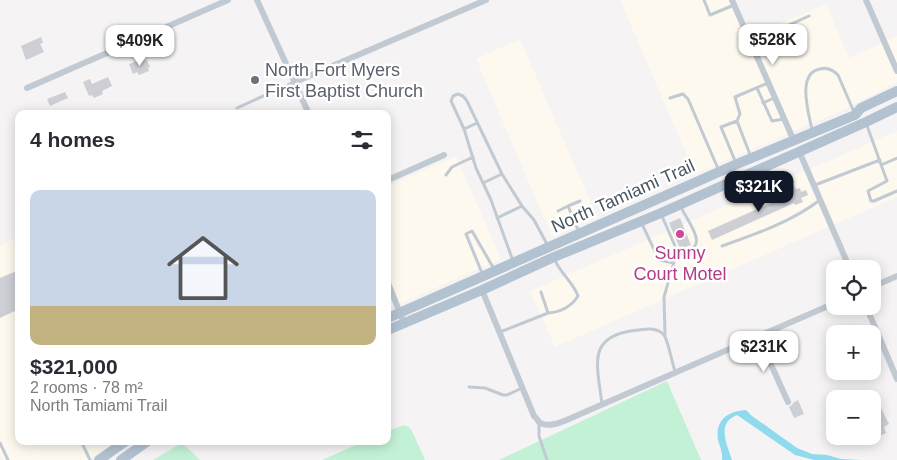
<!DOCTYPE html>
<meta charset="utf-8">
<style>
body{margin:0;font-family:Helvetica,sans-serif;background:#f7f7f7;color:#2b2b33;height:100vh;display:flex;flex-direction:column;font-size:19px;white-space:nowrap}
*{box-sizing:border-box;margin:0}
p{font-size:16px;color:#7c7c81}
.icon{flex:none;width:28px;height:28px;fill:none;stroke:currentColor;stroke-width:2;stroke-linecap:round;stroke-linejoin:round}
.map{position:relative;flex:1;overflow:hidden}
.sheet{position:absolute;left:15px;top:110px;width:376px;height:335px;display:flex;flex-direction:column;background:#fff;border-radius:10px;box-shadow:0 2px 12px #0003}
.sheet>*{flex:none}
.controls{position:absolute;left:826px;top:260px;display:grid;gap:10px}
.controls a{display:grid;place-items:center;width:55px;height:55px;border-radius:10px;background:#fff;box-shadow:0 2px 12px #0003;font-size:25px}
.price{position:absolute;translate:-50% -42px;padding:0 11px;border-radius:10px;background:#fff;color:#222;font-size:16px;line-height:32px;filter:drop-shadow(0 1px 2px #0008)}
.price::after{content:'';position:absolute;left:50%;top:30px;width:15px;height:11px;margin-left:-8px;background:inherit;clip-path:polygon(0 0,100% 0,50% 100%)}
.price.on{background:#111827;color:#fff}
ul{padding:0;list-style:none}
li{display:grid;align-content:center;gap:10px;height:265px;padding:0 15px}
li+li{border-top:1px solid #e1e1e2}
li span{display:grid;place-items:center;height:155px;border-radius:10px;color:#555}
li>.icon{margin-inline-start:auto}
span .icon{width:90px;height:90px;fill:#fffc;stroke-width:1}
li b{font-size:21px}
h2{display:flex;justify-content:space-between;align-items:center;height:60px;padding:0 15px;font-size:21px}
.map>svg:first-child{display:block}
</style>
<div class="map">
<svg width="897" height="460" viewBox="0 0 897 460">
<rect width="100%" height="100%" fill="#f5f3f3"/>
<!-- commercial -->
<path fill="#fdf9ef" d="M620,0H731L748,37L826,4L849,58L897,36V82L839,112L695,174Z
M520,39L597,217L552,237L476,59Z
M897,131V197L555,347L530,291Z
M456,156L501,259L388,309V186Z
M19,237V441H116L89,460H3L0,453V245Z"/>
<!-- green -->
<path fill="#c3f1d5" d="M667,381L701,460H499Z
M404,425L409,427L412,431L425,460H322L365,441H388V431Z
M182,443L200,460H153Z"/>
<!-- water -->
<path fill="#90daee" d="M746,410L752,416L797,448L812,454L827,455L841,459L862,460H814L795,455L737,415C716,423 727,444 732,460H722C723,453 720,447 718,440C715,420 728,411 746,410Z"/>
<!-- building -->
<path fill="#cdcfd5" d="M41,37L43,43L40,44L44,52L26,60L21,46Z
M145,60H147L150,67L148,68L149,71L139,75L137,72L133,74L129,64L137,61L138,63Z
M108,77L112,86L102,91L103,94L94,98L92,95L89,96L83,82L90,79L92,84Z
M65,92L68,98L50,106L47,99Z
M794,186L796,189L800,188L801,192L806,190L808,195L801,198L803,202L795,205L794,203L712,240L708,231L791,194L789,189Z
M680,218L691,245L680,249L669,223Z
M19,270V309L0,318V278Z
M798,400L804,414L794,418L789,407L792,405L793,403Z
M881,408L889,424L884,427L886,433L880,436L872,419V413Z"/>
<g fill="none" stroke-linecap="round" stroke-linejoin="round">
<!-- service -->
<path stroke="#c1cad2" stroke-width="3" d="M704,0L710,15L734,5
M751,42L809,16
M757,88L772,121L784,119
M670,98L683,94L688,99L719,171
M763,103L774,98
M237,108L294,82
M737,121L740,114L735,97L768,83
M866,123L887,181L868,191L871,201H874L897,191
M464,129L477,123
M812,130C809,114 796,73 820,69C827,67 833,70 838,75L854,112
M736,163L721,127L737,121L751,157
M881,165L897,158
M446,175L452,167L473,157
M483,183L502,174
M815,185L880,160
M558,211L568,206
M662,216L678,253
M497,218L522,206
M642,224L659,260L674,263
M579,232L568,206L580,201
M722,246C756,234 791,222 820,200
M513,261L491,200L476,168L464,129L451,101L453,96L458,94L463,96L467,101L502,174L522,206L534,220L548,246
M482,273L466,234L472,231L494,269
M541,292L548,313C561,312 571,307 578,296C573,282 560,273 555,260
M500,332L548,313
M665,335L664,297L676,255L678,253C713,249 689,225 681,207
M469,387L485,388L503,395H507L522,388
M602,404C597,364 586,335 638,330C647,329 657,327 664,335C668,340 672,363 675,371
M539,423V436L547,460
M81,441L90,460
M0,443L8,460"/>
<!-- minor -->
<path stroke="#c1cad2" stroke-width="6" d="M257,0L309,114
M732,0L794,141
M866,0L897,71
M295,82L486,0
M27,88L228,0
M799,151L850,269
M388,180L444,155
M388,283L404,323
M872,287L897,276
M482,290L534,416C535,416 539,422 539,422C549,430 568,419 578,415L835,303
M866,306L897,379
M758,336L788,402"/>
<!-- primary -->
<path stroke="#b3c2d1" stroke-width="10" d="M388,318L737,164L855,115L861,108L897,91
M388,330L482,290L554,257L661,213L866,122L897,107
M99,460L126,441
M121,460L148,441"/>
</g>
<!-- markers -->
<circle fill="#6b7280" stroke="#fff" stroke-width="2" cx="255" cy="80" r="5"/>
<circle fill="#d1479c" stroke="#fff" stroke-width="2" cx="680" cy="234" r="5"/>
<g text-anchor="middle" stroke-width="5" stroke-linejoin="round" paint-order="stroke">
<!-- worship labels -->
<g font-size="18" fill="#5b616d" stroke="#fff" text-anchor="start">
<text x="265" y="76">North Fort Myers<tspan x="265" dy="21">First Baptist Church</tspan></text>
</g>
<!-- street labels -->
<g font-size="18" fill="#4a5661" stroke="#fff">
<text transform="translate(623 196) rotate(-24)" y="6">North Tamiami Trail</text>
</g>
<!-- hotel labels -->
<g font-size="18" fill="#b23c85" stroke="#fff">
<text x="680" y="259">Sunny<tspan x="680" dy="21">Court Motel</tspan></text>
</g>
</g>
</svg>
<div class="controls">
<a><svg class="icon" aria-label="locate" viewBox="0 0 24 24"><circle cx="12" cy="12" r="6"/><path d="M12 2v4M12 18v4M2 12h4M18 12h4"/></svg></a>
<a>+</a>
<a>−</a>
</div>
<b class="price" style="left:773px;top:66px">$528K</b>
<b class="price" style="left:140px;top:67px">$409K</b>
<b class="price on" style="left:759px;top:213px">$321K</b>
<b class="price" style="left:764px;top:373px">$231K</b>
<section class="sheet">
<h2>4 homes<svg class="icon" aria-label="filters" viewBox="0 0 24 24"><path d="M4 7h16M4 17h16"/><circle cx="9" cy="7" r="2"/><circle cx="15" cy="17" r="2"/></svg></h2>
<ul>
<li><span style="background:linear-gradient(#c9d6e8 75%,#c2b280 0)"><svg class="icon" aria-label="home" viewBox="0 0 24 24"><path d="M3 11l9-7 9 7M6 9v11h12V9"/></svg></span><div><b>$321,000</b><p>2 rooms · 78 m²</p><p>North Tamiami Trail</p></div></li>
</ul>
</section>
</div>
